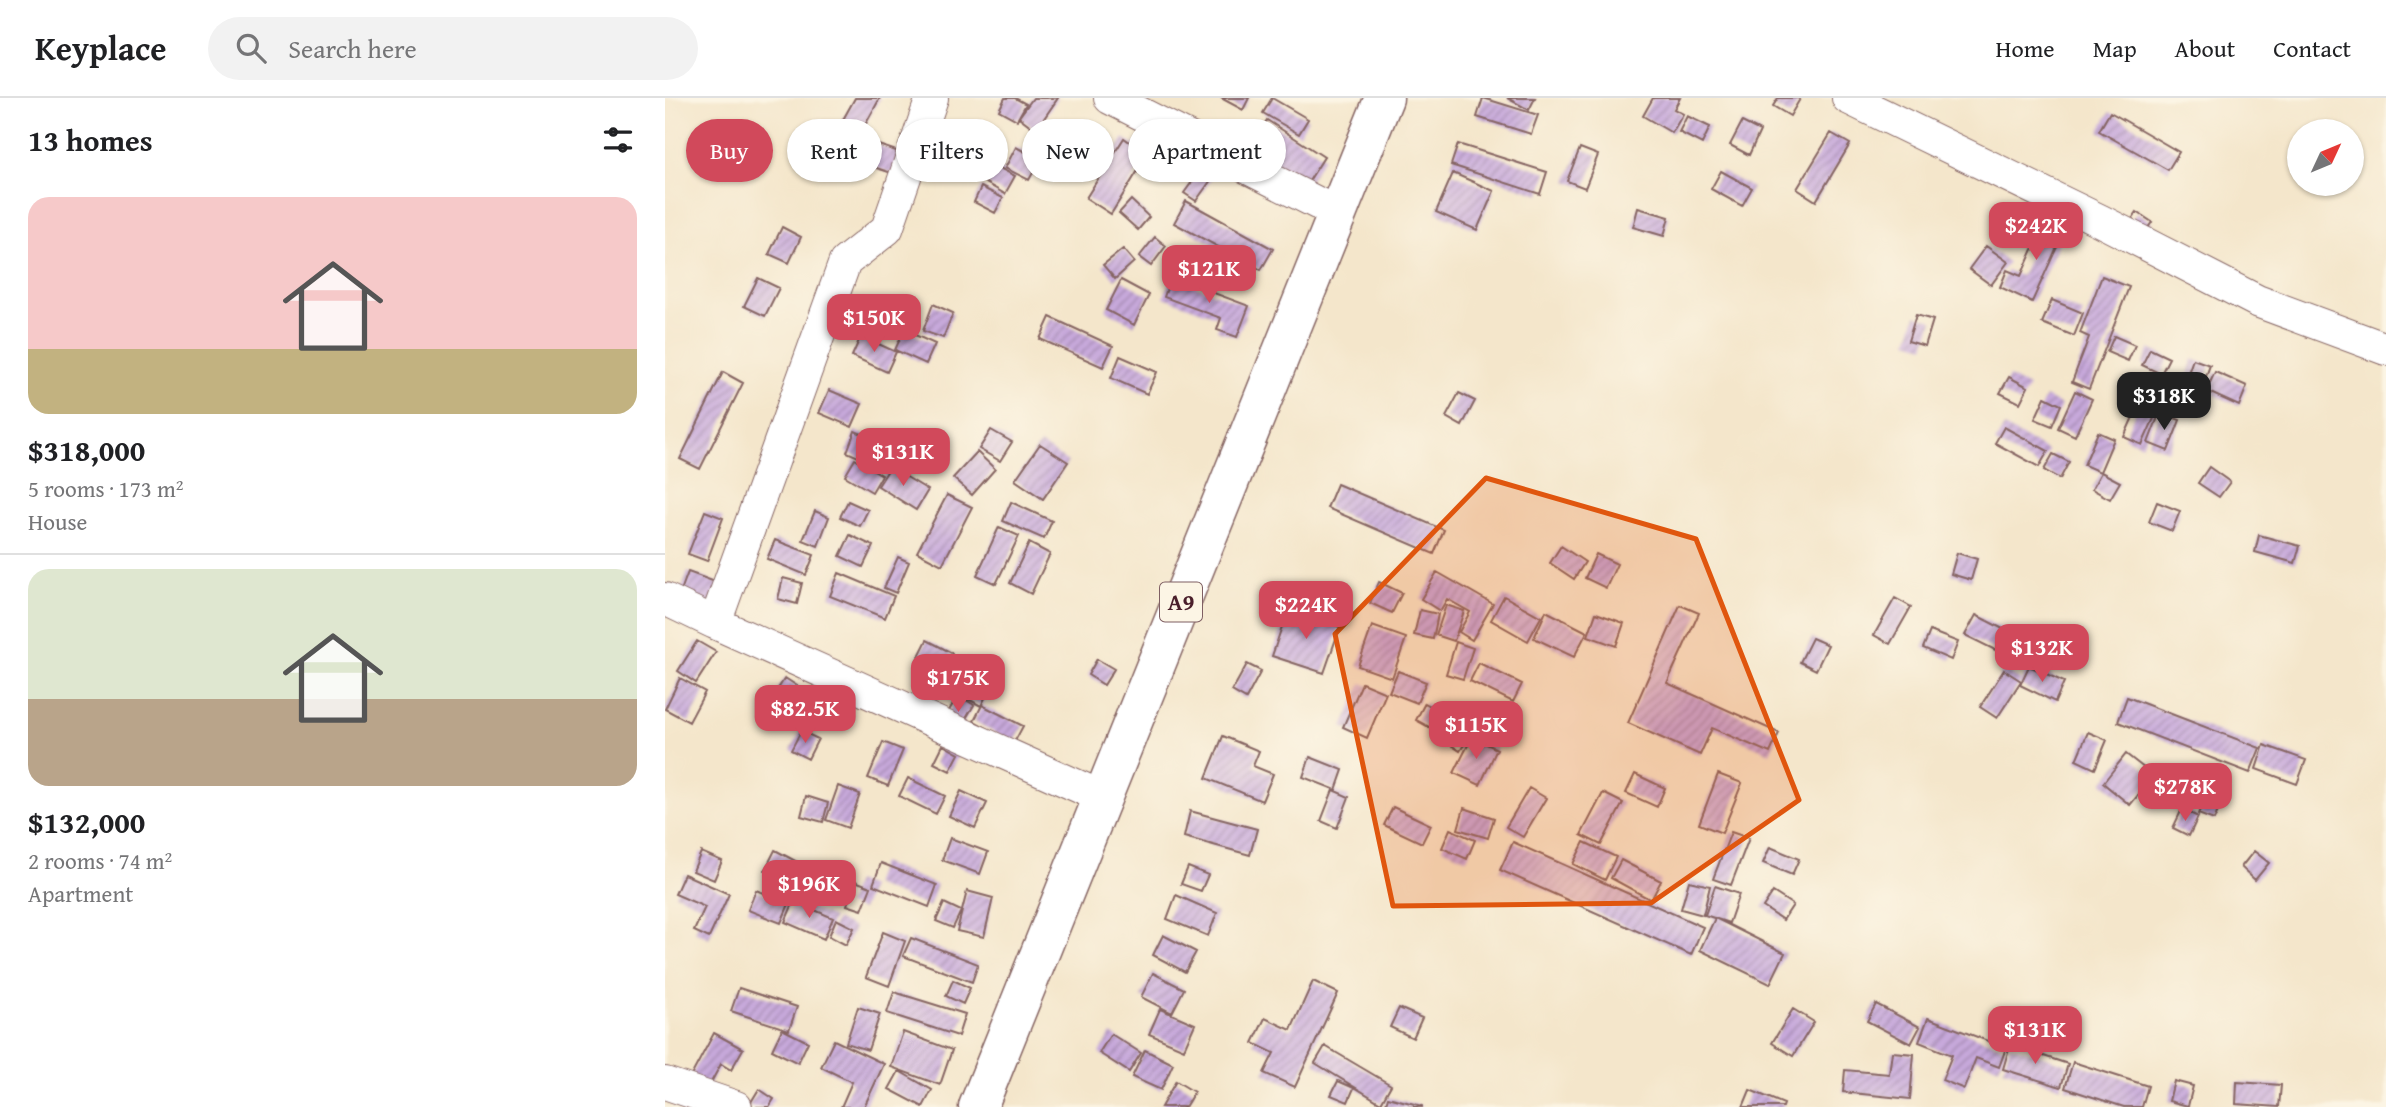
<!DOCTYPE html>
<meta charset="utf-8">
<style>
body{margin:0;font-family:"Gentium Book Plus",serif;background:#f2f2f2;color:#202124;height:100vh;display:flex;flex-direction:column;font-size:26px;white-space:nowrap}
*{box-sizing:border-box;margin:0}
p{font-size:23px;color:#757577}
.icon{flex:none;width:38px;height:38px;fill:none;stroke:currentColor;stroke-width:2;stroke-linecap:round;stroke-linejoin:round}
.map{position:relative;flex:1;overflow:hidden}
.side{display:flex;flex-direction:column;background:#fff;width:665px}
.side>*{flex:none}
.top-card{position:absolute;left:21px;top:21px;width:665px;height:63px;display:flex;gap:14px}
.needle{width:46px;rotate:46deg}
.buttons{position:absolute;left:1622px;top:21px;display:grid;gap:14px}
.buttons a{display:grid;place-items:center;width:77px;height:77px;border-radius:50%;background:#fff;box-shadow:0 2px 5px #0004;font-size:35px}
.price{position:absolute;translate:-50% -60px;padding:0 16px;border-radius:14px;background:#d1495b;color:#fff;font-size:23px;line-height:46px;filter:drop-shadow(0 2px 4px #0008)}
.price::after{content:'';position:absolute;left:50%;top:42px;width:21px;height:16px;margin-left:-10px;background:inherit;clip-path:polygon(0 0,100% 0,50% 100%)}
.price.active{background:#222;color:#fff}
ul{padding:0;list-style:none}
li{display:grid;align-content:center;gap:14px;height:371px;padding:0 28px}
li+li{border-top:2px solid #e0e0e0}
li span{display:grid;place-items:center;height:217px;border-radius:21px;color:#555}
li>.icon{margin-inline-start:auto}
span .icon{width:126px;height:126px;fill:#fffc;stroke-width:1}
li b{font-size:30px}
h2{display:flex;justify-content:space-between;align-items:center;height:84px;padding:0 28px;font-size:30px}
.tag{padding:0 24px;border-radius:32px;background:#fff;box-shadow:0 2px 5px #0004;font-size:24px;line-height:63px}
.tag.active{background:#d1495b;color:#fff}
header{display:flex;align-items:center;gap:42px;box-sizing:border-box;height:98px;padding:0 35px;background:#fff;border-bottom:2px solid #e0e0e0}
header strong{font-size:33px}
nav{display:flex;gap:38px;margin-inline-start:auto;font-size:24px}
.search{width:490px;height:63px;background:#f2f2f2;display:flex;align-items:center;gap:18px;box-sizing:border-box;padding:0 24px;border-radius:38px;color:#757577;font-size:26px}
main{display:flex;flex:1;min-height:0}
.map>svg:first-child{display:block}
</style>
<header>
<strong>Keyplace</strong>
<div class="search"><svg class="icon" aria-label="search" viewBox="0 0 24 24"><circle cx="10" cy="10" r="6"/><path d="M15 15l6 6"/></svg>Search here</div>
<nav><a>Home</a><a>Map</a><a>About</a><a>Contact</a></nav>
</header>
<main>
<section class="side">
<h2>13 homes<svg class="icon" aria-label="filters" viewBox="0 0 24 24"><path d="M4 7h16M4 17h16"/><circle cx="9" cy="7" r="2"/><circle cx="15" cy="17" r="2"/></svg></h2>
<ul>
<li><span style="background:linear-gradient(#f6c9c9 70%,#c2b280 0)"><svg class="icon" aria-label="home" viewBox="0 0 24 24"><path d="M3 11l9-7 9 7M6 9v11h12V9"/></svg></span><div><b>$318,000</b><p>5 rooms · 173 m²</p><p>House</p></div></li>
<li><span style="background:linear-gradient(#dfe7d0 60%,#b9a48a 0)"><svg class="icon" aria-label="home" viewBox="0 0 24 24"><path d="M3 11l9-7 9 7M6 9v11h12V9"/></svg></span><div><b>$132,000</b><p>2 rooms · 74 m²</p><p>Apartment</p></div></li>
</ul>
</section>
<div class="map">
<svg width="1721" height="1009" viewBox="0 0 1721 1009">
<defs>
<pattern id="building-hatch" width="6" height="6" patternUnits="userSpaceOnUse" patternTransform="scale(1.75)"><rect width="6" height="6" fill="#c7a9db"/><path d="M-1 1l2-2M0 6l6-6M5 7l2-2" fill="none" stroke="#a489b2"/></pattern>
</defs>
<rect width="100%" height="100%" fill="#fcf5e5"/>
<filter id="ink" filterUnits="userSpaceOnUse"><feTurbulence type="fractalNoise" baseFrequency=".0143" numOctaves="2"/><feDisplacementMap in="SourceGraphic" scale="14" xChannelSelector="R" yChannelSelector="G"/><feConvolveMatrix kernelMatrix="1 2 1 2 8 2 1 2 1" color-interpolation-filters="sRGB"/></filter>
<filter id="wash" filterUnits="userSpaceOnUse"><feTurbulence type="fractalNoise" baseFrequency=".00686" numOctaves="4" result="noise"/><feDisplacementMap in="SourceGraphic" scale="28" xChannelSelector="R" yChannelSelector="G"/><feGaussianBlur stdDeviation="1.57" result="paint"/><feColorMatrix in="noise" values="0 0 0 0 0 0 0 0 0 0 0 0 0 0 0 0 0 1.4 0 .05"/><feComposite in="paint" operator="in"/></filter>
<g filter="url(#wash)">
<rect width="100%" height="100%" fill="#f4e6cb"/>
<g id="blocks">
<!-- building -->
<path fill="url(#building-hatch)" d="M190,0H215L194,38L175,27Z
M340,0H350L361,6L352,22L334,12Z
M368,0H393L371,32L354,19Z
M556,0H584L578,12Z
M607,0L643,21L634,36L598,15Z
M818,0L873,17L866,36L812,19Z
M842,0H870L864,12Z
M988,0H1015L1009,11L1018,16L1007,35L978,18Z
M1113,0H1133L1135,1L1125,18L1108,8Z
M1445,14L1514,54L1503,72L1434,33Z
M1022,18L1045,29L1037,46L1014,34Z
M602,22L659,59L639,91L603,69L612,55L590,41Z
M1077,24L1095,33L1084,57L1065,47Z
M175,34L240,56L233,77L168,56Z
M478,34L492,42L446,116L421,100L459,40L469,47Z
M421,35L440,48L429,63L411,50Z
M1166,35L1185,46L1151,103L1132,91Z
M793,46L882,74L875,96L786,67Z
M351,49L375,62L364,82L340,70Z
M915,50L933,57L920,90L902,83Z
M323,64L350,78L340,96L314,81Z
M535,73L546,82L531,103L519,95Z
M1056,73L1087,90L1077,108L1046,91Z
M788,75L829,93L812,132L771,114Z
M316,89L338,100L330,115L309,104Z
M466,102L484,119L473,132L454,115Z
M521,103L608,151L596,172L509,125Z
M973,110L1004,119L999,138L968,129Z
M1472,114L1487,124L1478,137L1463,127Z
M1383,118L1402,127L1367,204L1335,189L1342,172L1356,178Z
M117,129L136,139L124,165L104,156Z
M490,139L501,148L486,168L474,159Z
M1321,148L1343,164L1326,187L1304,171Z
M458,151L469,164L450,181L438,167Z
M1437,178L1464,189L1424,291L1407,284L1424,239L1415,235Z
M506,179L584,208L572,239L552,232L556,220L499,199Z
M93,180L114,190L100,218L79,208Z
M456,182L484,197L469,227L441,212Z
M1387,202L1418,215L1409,238L1377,225Z
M268,206L288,215L278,240L258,233Z
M1251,217L1268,222L1260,248L1243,243Z
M385,219L448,248L438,269L375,241Z
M239,232L270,246L261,266L230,252Z
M196,238L231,254L222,274L187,258Z
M1449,238L1470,247L1463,263L1442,254Z
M1485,251L1504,260L1496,276L1477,267Z
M455,258L492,274L482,296L446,280Z
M1528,261L1545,267L1538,287L1521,281Z
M58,274L78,285L35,371L15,361Z
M1550,274L1582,288L1574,308L1541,293Z
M1344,279L1363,289L1355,305L1335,295Z
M1510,282L1530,294L1521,309L1501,297Z
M164,292L197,306L187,329L154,315Z
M1410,293L1427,301L1410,338L1393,330Z
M794,295L810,303L797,328L781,319Z
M1380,299L1396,307L1387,328L1370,321Z
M1477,299L1495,307L1477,347L1459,339Z
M1495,314L1515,322L1503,353L1483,345Z
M1339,329L1383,353L1374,369L1330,345Z
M326,332L347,344L335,363L314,351Z
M190,333L227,349L218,370L182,354Z
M1433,334L1449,341L1435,374L1419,367Z
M375,346L403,364L378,401L350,382Z
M312,354L330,371L307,397L288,380Z
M1388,356L1404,364L1395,381L1379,372Z
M190,361L217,377L207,394L180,378Z
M225,369L263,392L251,412L213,388Z
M1544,369L1565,384L1554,399L1533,385Z
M1436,374L1455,384L1445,401L1427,391Z
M672,386L779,432L769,456L662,410Z
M282,397L307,409L277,467L252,454Z
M183,403L203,412L195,428L175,419Z
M346,404L387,423L379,441L338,423Z
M1492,404L1515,413L1507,433L1484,424Z
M40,413L58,420L42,463L23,456Z
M150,413L164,419L153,448L138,442Z
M334,429L354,438L331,486L312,477Z
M185,437L208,448L198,469L175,458Z
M1594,437L1635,448L1630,465L1590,454Z
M110,442L149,457L141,477L102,461Z
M364,445L385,456L366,496L345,485Z
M896,448L920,464L909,481L885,465Z
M1292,455L1312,461L1306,482L1286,476Z
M931,456L952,466L941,490L920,480Z
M233,459L244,464L231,495L219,490Z
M23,474L75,493L62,528L10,509Z
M772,474L828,506L807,542L794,534L805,514L782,501L775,513L756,501Z
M174,475L229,498L220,520L165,498Z
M118,480L137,485L132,506L113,501Z
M714,484L737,495L727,515L705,505Z
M839,498L876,519L863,543L826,522Z
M1230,500L1246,509L1225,546L1209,537Z
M781,507L799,513L789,543L771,537Z
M1015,507L1034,515L1002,585L1114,635L1105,655L1047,630L1035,657L963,625Z
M623,511L675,529L659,575L607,558Z
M755,512L773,516L768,541L749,537Z
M881,513L922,534L909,559L869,540Z
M931,515L959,525L951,548L923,538Z
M1311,517L1340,532L1330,552L1300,537Z
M707,528L741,540L727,580L693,568Z
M1265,533L1293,544L1286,562L1258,550Z
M1147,540L1163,547L1151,572L1135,564Z
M262,542L287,555L278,574L252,562Z
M32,543L51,554L31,585L13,573Z
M791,544L808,550L798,581L781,576Z
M432,561L449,571L439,587L423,577Z
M814,565L857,586L848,604L805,583Z
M582,566L596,573L581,601L567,593Z
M312,568L331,578L316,608L296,597Z
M1364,568L1399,584L1390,604L1355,587Z
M1339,572L1356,583L1332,620L1315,609Z
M733,573L761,584L752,605L724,594Z
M15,580L40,594L24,624L0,611Z
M120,580L140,593L130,610L109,597Z
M697,585L721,595L702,640L678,629Z
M293,597L309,607L293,634L277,625Z
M1462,599L1595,650L1585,675L1453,624Z
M760,605L783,618L775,635L751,622Z
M317,607L358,628L349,645L309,623Z
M783,625L804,639L795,653L774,639Z
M136,633L153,641L143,661L126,652Z
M1423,634L1442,642L1430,671L1411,662Z
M558,638L594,653L588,668L608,676L597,703L541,680Z
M807,639L832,651L815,687L789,675Z
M218,644L238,652L223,688L203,680Z
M278,647L294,656L285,673L269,665Z
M1599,647L1641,662L1632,686L1591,671Z
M1461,656L1489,678L1465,707L1438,685Z
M645,659L678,672L671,692L638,679Z
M970,676L1000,690L992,709L961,695Z
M1053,676L1077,685L1057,735L1034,726Z
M243,680L280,698L271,716L234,698Z
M173,688L195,696L183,730L161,722Z
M864,690L881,700L858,739L841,729Z
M668,692L684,699L672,730L656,723Z
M296,693L322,705L310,730L284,718Z
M938,695L958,705L936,747L916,737Z
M1542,696L1558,702L1549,722L1533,716Z
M141,698L163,705L158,724L136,718Z
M728,709L766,727L757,745L719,727Z
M799,710L829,720L823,740L793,731Z
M1517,711L1533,719L1524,738L1508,730Z
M525,713L592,731L585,757L519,739Z
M785,731L810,742L802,761L777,750Z
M1066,734L1084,740L1066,787L1048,781Z
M285,740L323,754L315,776L277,762Z
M848,744L1038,829L1026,857L835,772Z
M919,744L951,759L940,782L908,766Z
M1105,749L1134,761L1127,777L1098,765Z
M110,752L136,766L126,785L100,772Z
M1589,753L1604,765L1590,782L1576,769Z
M36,754L57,763L49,782L28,773Z
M956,762L996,783L986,802L946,780Z
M216,765L272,787L264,809L208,787Z
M523,769L543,777L536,793L516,786Z
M19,776L64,796L44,840L29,833L40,809L10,796Z
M190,783L206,789L197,812L182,807Z
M1024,783L1045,788L1038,817L1016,811Z
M1050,788L1074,796L1064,825L1040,817Z
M91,792L124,806L116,825L83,812Z
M302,793L328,800L319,839L292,833Z
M1108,794L1128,807L1118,822L1098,809Z
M511,797L552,815L543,838L502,821Z
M129,803L168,820L159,841L120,824Z
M279,805L296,813L288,830L271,823Z
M1050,820L1120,855L1105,886L1035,852Z
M171,821L189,830L181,847L164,838Z
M218,834L240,843L224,888L201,879Z
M498,837L531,854L520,874L488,857Z
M246,840L313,866L307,884L238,858Z
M488,875L519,891L507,915L476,899Z
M288,882L305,890L298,906L281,898Z
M648,883L673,895L630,989L599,975L609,955L588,945L600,920L626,932Z
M74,890L132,909L124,932L66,913Z
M229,894L300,916L293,938L222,915Z
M1211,906L1255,929L1246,946L1202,923Z
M193,909L215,916L203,952L181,945Z
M734,910L757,920L748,940L725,929Z
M495,911L530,926L519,951L484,936Z
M1128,911L1149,924L1128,958L1107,945Z
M1263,920L1341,950L1334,969L1311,960L1299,991L1277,982L1287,957L1254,944Z
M117,931L143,944L133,965L107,952Z
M238,934L287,952L275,987L226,969Z
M49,935L78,951L66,972L56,966L44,988L26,978Z
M446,936L476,955L464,974L434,955Z
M169,942L219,966L199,1009H176L187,984L156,969Z
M1345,947L1403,966L1396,989L1338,971Z
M660,948L726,987L716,1005L650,965Z
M480,952L508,966L496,992L467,979Z
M1227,954L1249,956L1245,1001L1178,994L1180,972L1224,976Z
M1408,964L1483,988L1477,1009H1459L1400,990Z
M234,973L267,992L258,1009L224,991Z
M511,983L529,994L520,1009H496Z
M673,983L689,990L683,1004L666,997Z
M1509,983L1528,988L1523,1008L1504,1003Z
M1572,984L1616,987L1614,1009L1571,1006Z
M94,991L109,1001L104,1009H83Z
M1085,992L1119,1006L1118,1009H1078Z
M723,999L757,1008V1009H720Z"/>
</g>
</g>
<g filter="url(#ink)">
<use href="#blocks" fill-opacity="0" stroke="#866563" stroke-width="2"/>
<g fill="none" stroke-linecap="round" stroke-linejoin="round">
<defs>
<path id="minor" d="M445,0L672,115
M1183,0L1436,123L1592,203L1721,251
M0,501L50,525L437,699
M50,525L180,164L222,131L267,0
M0,985L71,1009"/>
<path id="major" d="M313,1009L719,0"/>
</defs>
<!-- minor casing -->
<use href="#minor" stroke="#866563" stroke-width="34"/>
<!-- major casing -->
<use href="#major" stroke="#866563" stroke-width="41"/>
<!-- minor -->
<use href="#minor" stroke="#fff" stroke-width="32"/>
<!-- major -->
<use href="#major" stroke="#fff" stroke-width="38"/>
</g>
</g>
<!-- marked area -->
<path fill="#e0560e" fill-opacity="0.2" stroke="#e0560e" stroke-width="5" stroke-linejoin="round" d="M821,380L1031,441L1134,702L986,805L728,808L670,536Z"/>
<g text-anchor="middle" stroke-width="6" stroke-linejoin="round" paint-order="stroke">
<!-- shield labels -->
<rect fill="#fcf5e5" stroke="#7f5f63" stroke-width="2" x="495" y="484.5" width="42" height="39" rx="5"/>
<g font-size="23" font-weight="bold" fill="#4a1f2b">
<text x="516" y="512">A9</text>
</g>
</g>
</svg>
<div class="buttons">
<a><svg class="needle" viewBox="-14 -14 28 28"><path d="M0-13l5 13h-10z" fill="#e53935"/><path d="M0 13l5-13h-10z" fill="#757577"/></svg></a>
</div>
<b class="price" style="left:1371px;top:164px">$242K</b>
<b class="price" style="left:544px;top:207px">$121K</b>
<b class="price" style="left:209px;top:256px">$150K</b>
<b class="price active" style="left:1499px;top:334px">$318K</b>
<b class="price" style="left:238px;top:390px">$131K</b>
<b class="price" style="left:641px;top:543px">$224K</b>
<b class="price" style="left:1377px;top:586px">$132K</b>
<b class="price" style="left:293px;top:616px">$175K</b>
<b class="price" style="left:140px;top:647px">$82.5K</b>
<b class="price" style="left:811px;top:663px">$115K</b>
<b class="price" style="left:1520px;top:725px">$278K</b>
<b class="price" style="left:144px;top:822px">$196K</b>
<b class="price" style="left:1370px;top:968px">$131K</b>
<div class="top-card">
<a class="tag active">Buy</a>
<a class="tag">Rent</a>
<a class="tag">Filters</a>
<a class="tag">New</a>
<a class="tag">Apartment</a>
</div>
</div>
</main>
